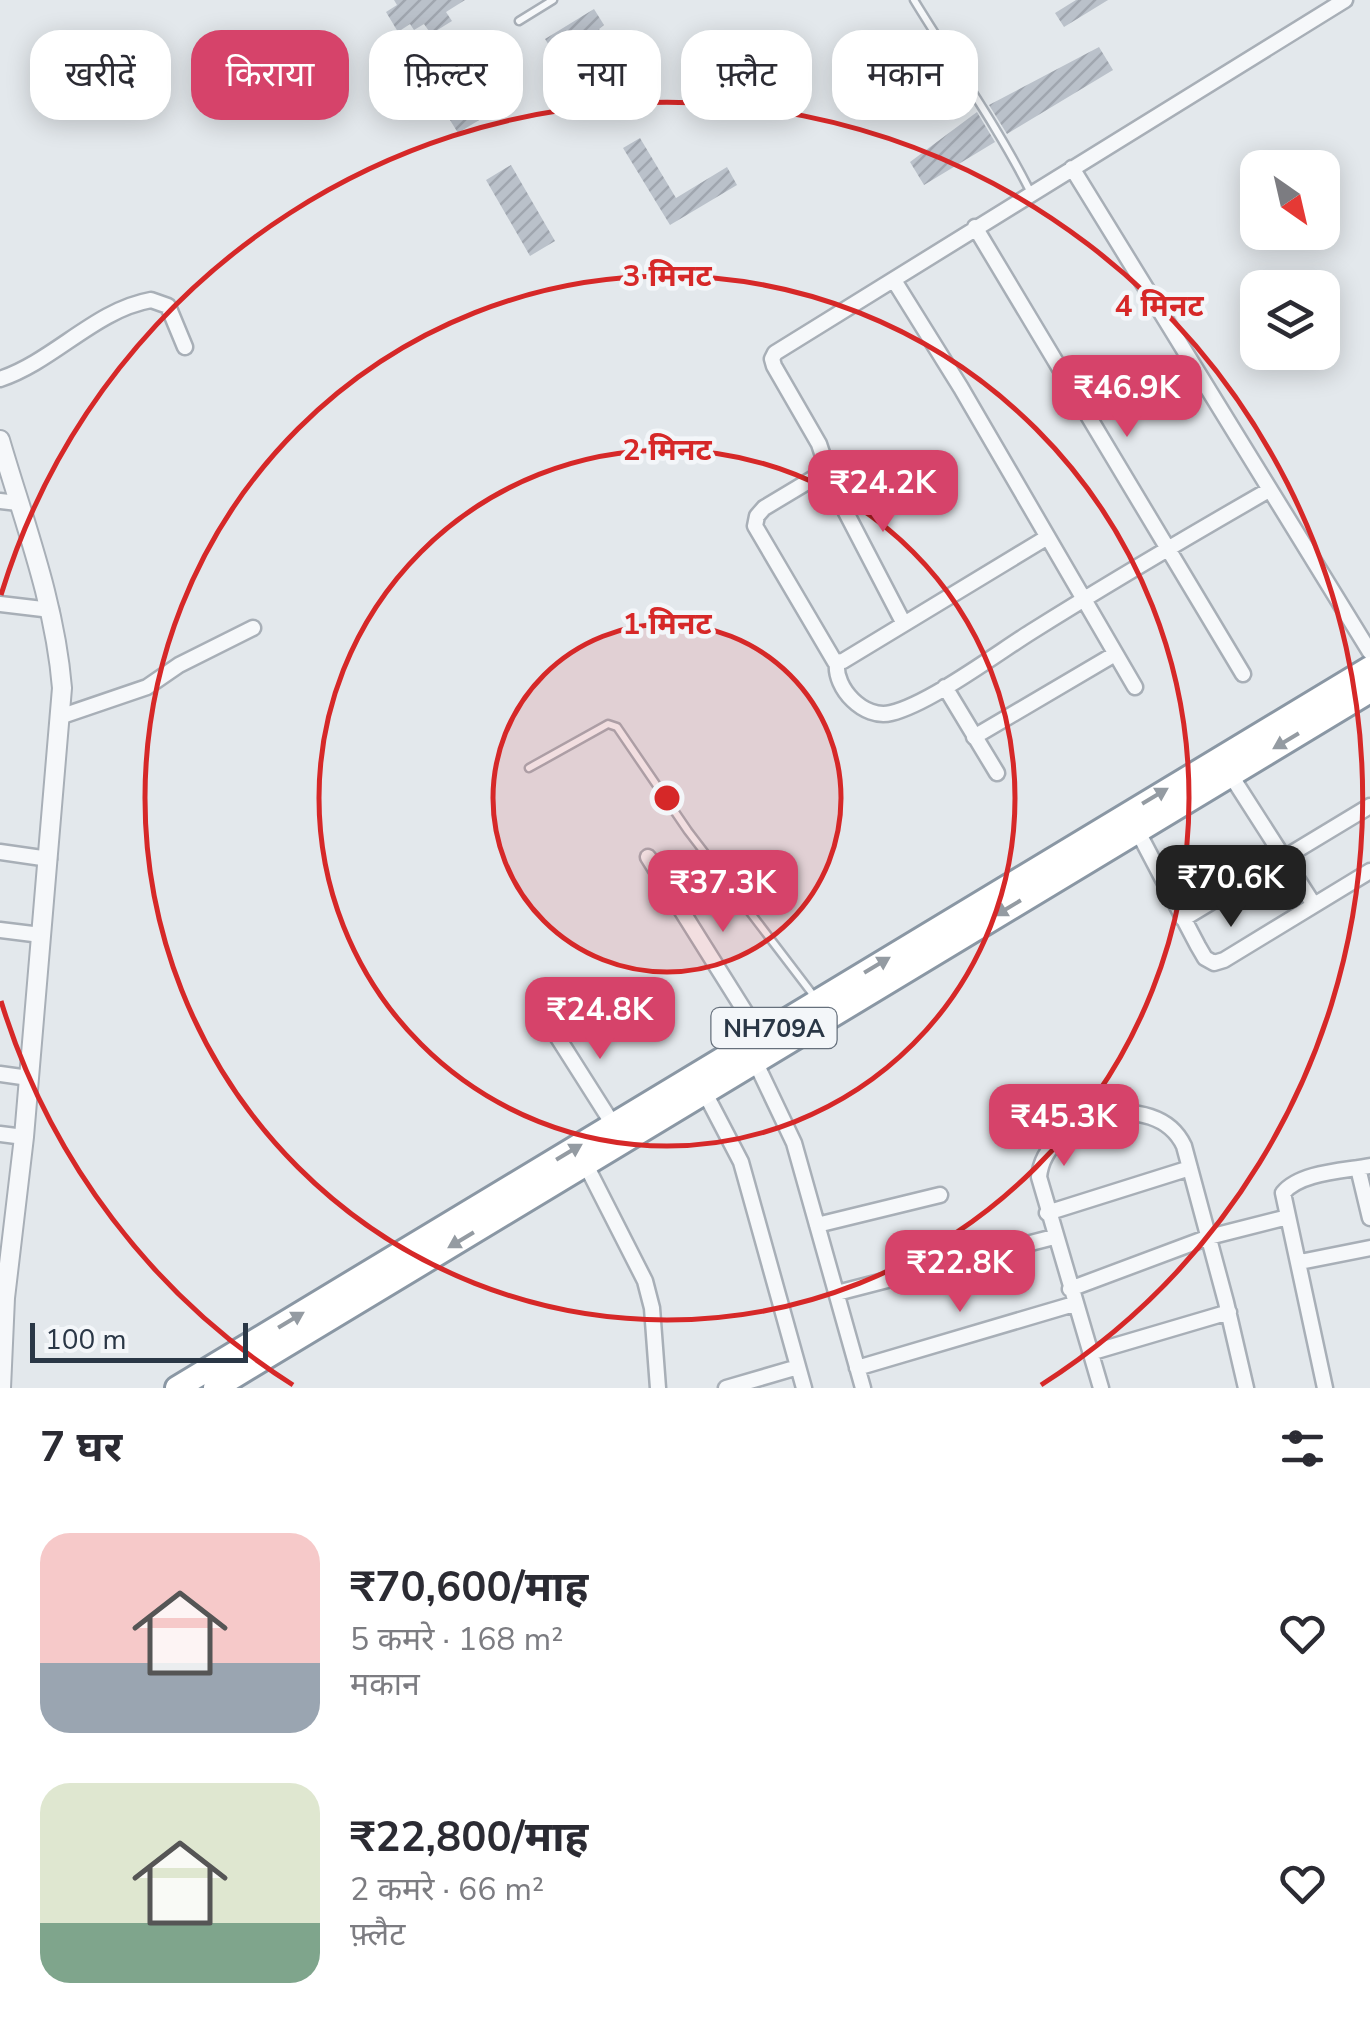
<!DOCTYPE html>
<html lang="hi">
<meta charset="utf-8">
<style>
body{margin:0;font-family:"Nunito Sans","Noto Sans Devanagari",sans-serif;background:#f2f2f3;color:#2b2b33;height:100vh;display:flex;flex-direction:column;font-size:38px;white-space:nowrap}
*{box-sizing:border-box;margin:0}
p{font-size:32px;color:#7c7c81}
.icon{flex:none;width:55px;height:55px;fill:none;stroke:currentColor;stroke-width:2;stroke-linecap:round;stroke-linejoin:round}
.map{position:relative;height:1388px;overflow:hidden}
.panel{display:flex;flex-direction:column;background:#fff;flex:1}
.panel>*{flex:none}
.guide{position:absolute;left:30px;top:30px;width:1310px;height:90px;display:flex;gap:20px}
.needle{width:65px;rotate:146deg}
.buttons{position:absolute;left:1240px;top:150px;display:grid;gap:20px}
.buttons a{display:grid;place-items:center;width:100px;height:100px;border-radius:20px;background:#fff;box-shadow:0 5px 25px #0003;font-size:50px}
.scale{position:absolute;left:30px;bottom:25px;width:218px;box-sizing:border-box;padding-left:10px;border:5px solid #2a3746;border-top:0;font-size:28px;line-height:35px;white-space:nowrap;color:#2a3746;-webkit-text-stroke:8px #f3f6f9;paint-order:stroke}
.price{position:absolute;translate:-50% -85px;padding:0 22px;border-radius:20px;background:#d6436a;color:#fff;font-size:32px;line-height:65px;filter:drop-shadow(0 2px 5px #0008)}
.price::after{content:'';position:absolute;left:50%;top:60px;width:30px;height:22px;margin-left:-15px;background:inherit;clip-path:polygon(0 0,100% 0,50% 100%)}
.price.on{background:#222;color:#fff}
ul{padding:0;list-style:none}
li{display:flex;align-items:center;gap:30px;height:250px;padding:0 40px}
li span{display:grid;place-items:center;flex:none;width:280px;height:200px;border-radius:30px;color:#555}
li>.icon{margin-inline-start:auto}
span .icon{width:120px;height:120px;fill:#fffc;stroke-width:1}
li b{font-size:42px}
h2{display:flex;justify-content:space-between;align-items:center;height:120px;padding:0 40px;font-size:42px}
.chip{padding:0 35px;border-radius:30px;background:#fff;box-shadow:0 5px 25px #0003;font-size:35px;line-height:90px}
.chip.on{background:#d6436a;color:#fff}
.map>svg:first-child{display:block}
</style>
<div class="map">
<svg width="1370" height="1388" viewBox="0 0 1370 1388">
<defs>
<pattern id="building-hatch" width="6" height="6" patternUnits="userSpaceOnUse" patternTransform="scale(2.5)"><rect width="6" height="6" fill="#bac1ca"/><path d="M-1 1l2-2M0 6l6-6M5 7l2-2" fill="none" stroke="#a0a6af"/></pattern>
</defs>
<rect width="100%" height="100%" fill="#e3e8ec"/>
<!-- building -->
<path fill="url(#building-hatch)" d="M394,0H465L446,12L452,21L431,34L424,24L414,30L410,24L398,32L386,12L397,5Z
M1076,0H1108L1064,27L1055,13Z
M594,9L604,25L599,29L606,40L600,43L618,71L577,97L568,83L596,65L579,37L554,53L545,39Z
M1099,47L1113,70L1007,134L989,105Z
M489,85L502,106L458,133L445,112Z
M977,112L995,142L924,185L910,162Z
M640,138L676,198L727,167L737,185L670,225L623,148Z
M511,165L555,241L530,256L486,180Z"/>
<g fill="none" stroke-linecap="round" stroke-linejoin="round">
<defs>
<path id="service" d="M914,0C953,64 997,125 1030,191
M519,21L553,0
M529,768L608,724L617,727L688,831L814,996"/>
<path id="minor" d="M1072,168L1370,652
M975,227L1243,674
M895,282L961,388L1135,687
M0,379C54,361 95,310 151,300L168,306L185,347
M824,470L903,622
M0,501L18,503
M1046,538L843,661L835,662L755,526L757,516L764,508L819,475L826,465L819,444L774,366L772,359L775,353L1345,0
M0,604L51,610
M837,663C834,688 864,720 891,713C929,704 996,654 1031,632C1109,583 1189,536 1269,490
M945,687L997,773
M62,716L147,687L179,665L253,628
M974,737L1115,654
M1230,774L1314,905
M1137,830L1198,946L1205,958L1214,963L1224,960L1370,871
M0,852L49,859
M648,857L761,1037
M1183,919L1370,806
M0,930L41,935
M548,1022L614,1126
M754,1059L794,1143L863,1388
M0,1074L29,1078
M705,1093L741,1162L804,1388
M0,1134L24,1137
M586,1165L645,1281L652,1308L658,1388
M1358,1168L1370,1218
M1047,1213L1190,1168
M817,1225L940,1195
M1300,1262L1370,1248
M1070,1289L1209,1237L1288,1217
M837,1293L1054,1237
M1090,1353L1229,1312
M857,1368L1074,1304
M726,1388L798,1367
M1101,1388L1039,1177C1045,1115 1156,1086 1184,1146L1226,1302L1246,1388
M1325,1388L1283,1193C1300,1172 1344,1171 1370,1166"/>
<path id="tertiary" d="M0,440C24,522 55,602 62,688L24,1137L5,1298L1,1388"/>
<path id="trunk" d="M177,1388L1370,668
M215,1388L1370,691"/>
</defs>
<!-- service casing -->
<use href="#service" stroke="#a8afb7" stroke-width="11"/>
<!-- minor casing -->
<use href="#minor" stroke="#a8afb7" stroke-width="19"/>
<!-- tertiary casing -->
<use href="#tertiary" stroke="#a8afb7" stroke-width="22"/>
<!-- trunk casing -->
<use href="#trunk" stroke="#8a97a4" stroke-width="28"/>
<!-- service -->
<use href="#service" stroke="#f6f8fa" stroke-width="6"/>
<!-- minor -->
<use href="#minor" stroke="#f6f8fa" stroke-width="14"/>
<!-- tertiary -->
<use href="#tertiary" stroke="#f6f8fa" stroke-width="18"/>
<!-- trunk -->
<use href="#trunk" stroke="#fff" stroke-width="22"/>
</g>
<!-- one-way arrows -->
<defs><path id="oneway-solid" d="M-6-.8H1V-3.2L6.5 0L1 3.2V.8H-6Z" transform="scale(2.5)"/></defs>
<g fill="#949ba2">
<use href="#oneway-solid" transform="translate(1286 741) rotate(149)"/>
<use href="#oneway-solid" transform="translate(1155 796) rotate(-31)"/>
<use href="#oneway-solid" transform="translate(1008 908) rotate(149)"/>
<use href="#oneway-solid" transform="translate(877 965) rotate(-31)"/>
<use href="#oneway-solid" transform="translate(569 1152) rotate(-31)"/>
<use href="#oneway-solid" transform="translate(461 1240) rotate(149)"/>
<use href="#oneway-solid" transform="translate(291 1320) rotate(-31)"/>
</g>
<!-- distance rings -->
<circle cx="667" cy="798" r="174" fill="#d62828" fill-opacity=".12"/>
<g fill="none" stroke="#d62828" stroke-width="5">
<circle cx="667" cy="798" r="174"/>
<circle cx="667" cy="798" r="348"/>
<circle cx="667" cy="798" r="522"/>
<path d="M293 1385A696 696 0 0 1 1 1001M1 595A696 696 0 1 1 1041 1385"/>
</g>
<g text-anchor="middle" stroke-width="9" stroke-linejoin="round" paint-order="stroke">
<!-- shield labels -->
<rect fill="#f3f6f9" stroke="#66707c" stroke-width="2.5" x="711.5" y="1008" width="125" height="40" rx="8"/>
<g font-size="25" font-weight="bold" fill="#2a3746">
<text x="774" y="1037">NH709A</text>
</g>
</g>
<circle cx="667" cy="798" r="15" fill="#d62828" stroke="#f3f6f9" stroke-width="5"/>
<g font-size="30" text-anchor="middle" font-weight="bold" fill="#d62828" stroke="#f3f6f9" stroke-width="9" stroke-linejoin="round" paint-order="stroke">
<text x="667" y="286">3 मिनट</text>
<text x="1159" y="316">4 मिनट</text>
<text x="667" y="460">2 मिनट</text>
<text x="667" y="634">1 मिनट</text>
</g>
</svg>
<div class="buttons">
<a><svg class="needle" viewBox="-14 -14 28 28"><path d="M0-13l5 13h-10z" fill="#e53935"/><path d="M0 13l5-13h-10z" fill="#7c7c81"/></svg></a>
<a><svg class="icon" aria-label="layers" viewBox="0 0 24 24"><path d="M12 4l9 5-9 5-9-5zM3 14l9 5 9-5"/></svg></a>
</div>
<div class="scale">100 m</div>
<b class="price" style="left:1127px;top:440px">₹46.9K</b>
<b class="price" style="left:883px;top:535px">₹24.2K</b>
<b class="price on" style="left:1231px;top:930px">₹70.6K</b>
<b class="price" style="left:723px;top:935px">₹37.3K</b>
<b class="price" style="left:600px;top:1062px">₹24.8K</b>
<b class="price" style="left:1064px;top:1169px">₹45.3K</b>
<b class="price" style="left:960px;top:1315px">₹22.8K</b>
<div class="guide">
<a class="chip">खरीदें</a>
<a class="chip on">किराया</a>
<a class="chip">फ़िल्टर</a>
<a class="chip">नया</a>
<a class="chip">फ़्लैट</a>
<a class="chip">मकान</a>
</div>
</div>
<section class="panel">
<h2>7 घर<svg class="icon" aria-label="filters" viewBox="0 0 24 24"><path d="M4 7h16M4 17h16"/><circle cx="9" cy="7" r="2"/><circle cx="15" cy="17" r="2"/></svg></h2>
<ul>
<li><span style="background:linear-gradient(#f6c9c9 65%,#9aa5b1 0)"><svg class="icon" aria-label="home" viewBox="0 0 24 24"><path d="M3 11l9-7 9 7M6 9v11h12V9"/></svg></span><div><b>₹70,600/माह</b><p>5 कमरे · 168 m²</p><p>मकान</p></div><svg class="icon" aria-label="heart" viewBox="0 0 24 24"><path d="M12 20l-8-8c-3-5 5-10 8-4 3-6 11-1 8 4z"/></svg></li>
<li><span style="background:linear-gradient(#dfe7d0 70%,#7fa58c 0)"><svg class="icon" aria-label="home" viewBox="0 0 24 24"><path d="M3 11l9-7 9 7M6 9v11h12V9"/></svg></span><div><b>₹22,800/माह</b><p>2 कमरे · 66 m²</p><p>फ़्लैट</p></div><svg class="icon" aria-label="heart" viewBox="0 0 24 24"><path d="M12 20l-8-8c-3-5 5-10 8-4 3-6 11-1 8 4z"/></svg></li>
</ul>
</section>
